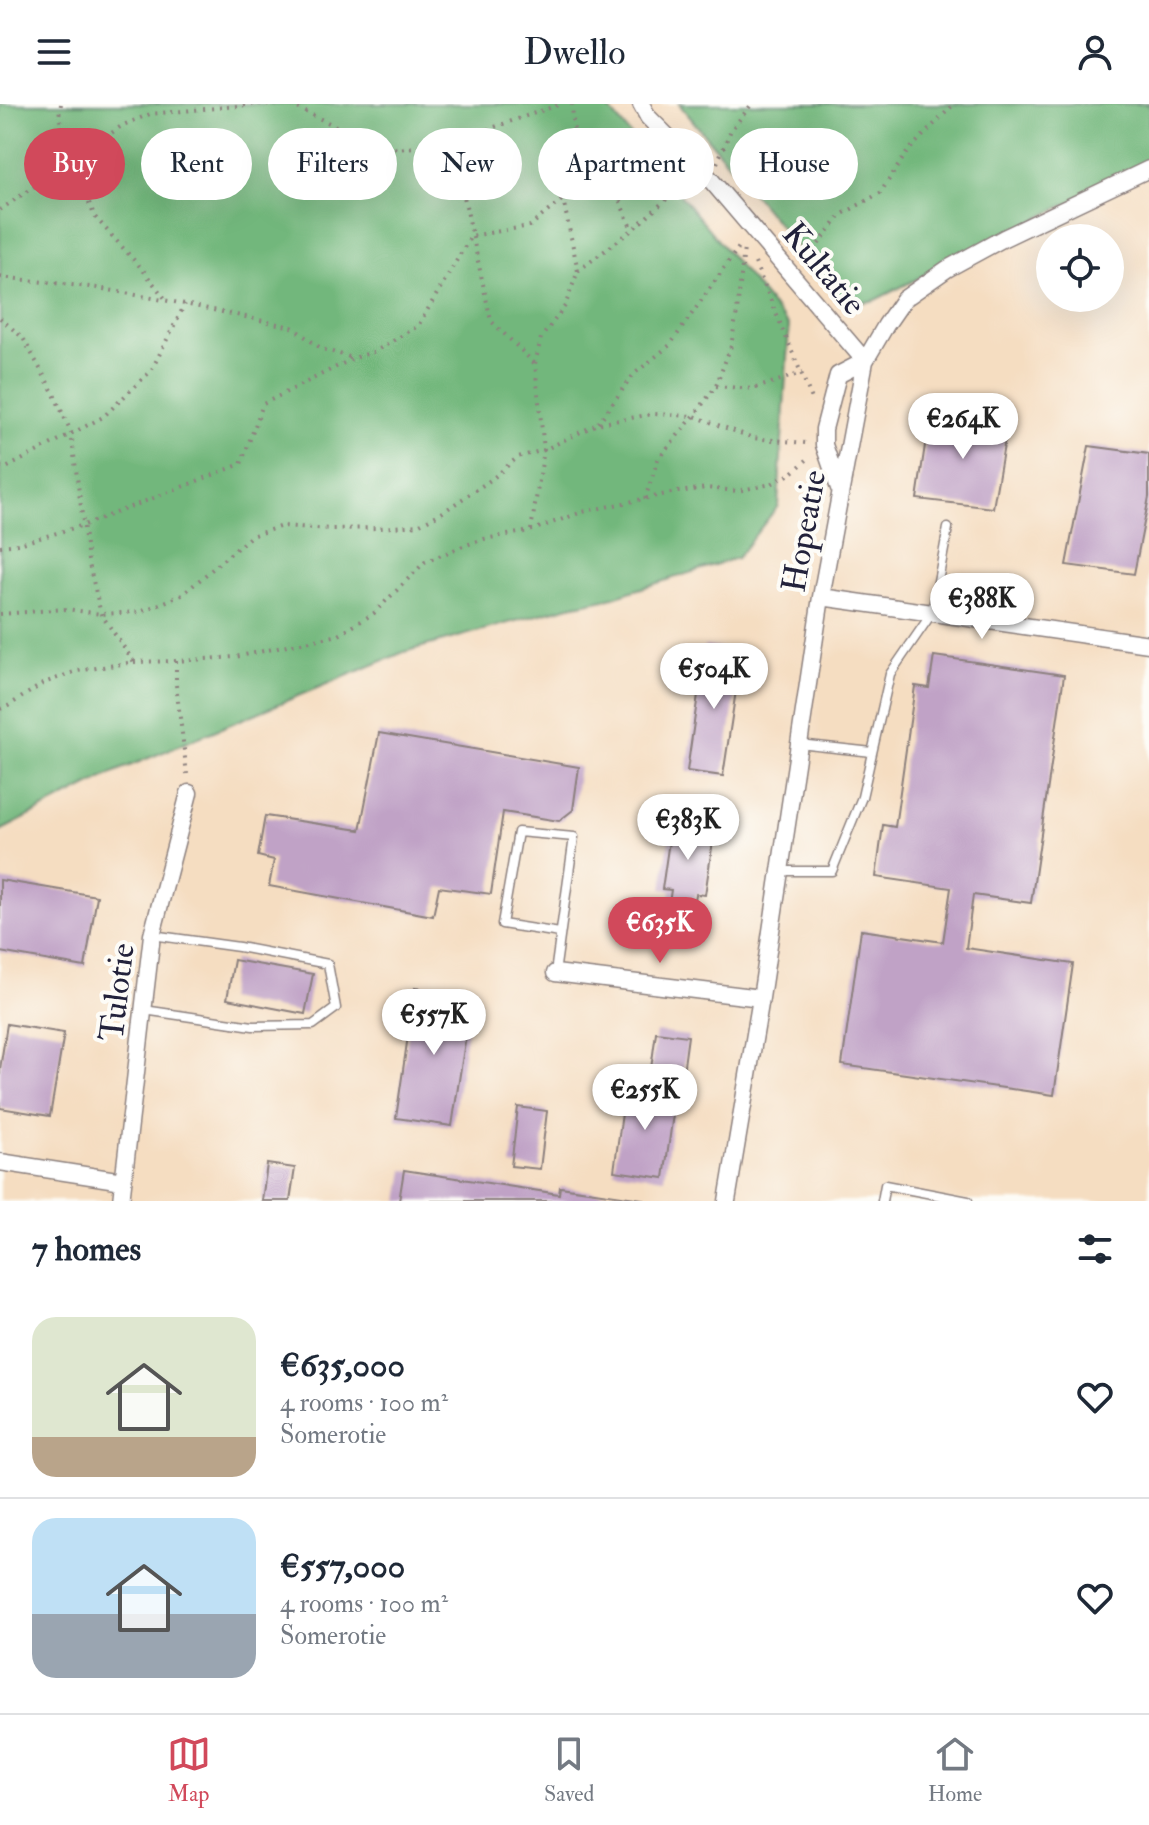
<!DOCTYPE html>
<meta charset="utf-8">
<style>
body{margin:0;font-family:"IM FELL Double Pica",serif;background:#f6f6f7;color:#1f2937;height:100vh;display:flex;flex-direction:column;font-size:30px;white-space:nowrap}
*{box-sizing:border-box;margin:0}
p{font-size:26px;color:#747a83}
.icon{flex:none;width:44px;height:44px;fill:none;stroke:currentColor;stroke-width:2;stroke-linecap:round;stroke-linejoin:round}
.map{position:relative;height:1097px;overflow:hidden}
.drawer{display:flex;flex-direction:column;background:#fff;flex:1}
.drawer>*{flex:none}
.hud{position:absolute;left:24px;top:24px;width:1102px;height:72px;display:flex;gap:16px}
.fabs{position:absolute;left:1036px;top:120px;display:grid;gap:16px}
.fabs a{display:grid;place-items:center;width:88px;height:88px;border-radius:50%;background:#fff;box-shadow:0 8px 32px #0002;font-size:40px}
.price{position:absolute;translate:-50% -68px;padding:0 18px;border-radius:28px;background:#fff;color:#222;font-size:26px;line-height:52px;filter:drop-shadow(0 2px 4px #0008)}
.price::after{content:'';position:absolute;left:50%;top:48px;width:24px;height:18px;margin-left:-12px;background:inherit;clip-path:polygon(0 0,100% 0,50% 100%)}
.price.on{background:#d1495b;color:#fff}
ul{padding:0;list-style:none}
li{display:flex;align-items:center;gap:24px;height:200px;padding:0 32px}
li+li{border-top:2px solid #e0e1e3}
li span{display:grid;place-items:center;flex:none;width:224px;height:160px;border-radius:24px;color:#555}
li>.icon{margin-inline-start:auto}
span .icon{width:96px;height:96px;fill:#fffc;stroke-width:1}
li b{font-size:34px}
h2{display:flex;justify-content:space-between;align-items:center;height:96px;padding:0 32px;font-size:34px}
.pill{padding:0 28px;border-radius:36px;background:#fff;box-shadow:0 8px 32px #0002;font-size:28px;line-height:72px}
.pill.on{background:#d1495b;color:#fff}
header{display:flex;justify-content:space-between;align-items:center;height:104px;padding:0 32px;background:#fff;font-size:36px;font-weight:600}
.tab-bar{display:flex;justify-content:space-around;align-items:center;height:112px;border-top:2px solid #e0e1e3;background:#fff;font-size:22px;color:#747a83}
.tab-bar a{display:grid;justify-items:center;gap:4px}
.tab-bar .on{color:#d1495b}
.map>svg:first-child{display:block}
</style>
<header><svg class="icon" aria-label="menu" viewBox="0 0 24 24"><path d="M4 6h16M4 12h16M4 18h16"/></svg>Dwello<svg class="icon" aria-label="person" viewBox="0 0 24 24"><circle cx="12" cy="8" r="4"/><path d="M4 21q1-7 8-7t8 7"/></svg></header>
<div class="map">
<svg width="1149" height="1097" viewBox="0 0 1149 1097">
<rect width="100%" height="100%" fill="#fdfcf7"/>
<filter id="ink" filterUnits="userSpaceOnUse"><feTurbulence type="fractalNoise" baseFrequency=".0125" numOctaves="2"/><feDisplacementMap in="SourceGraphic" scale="16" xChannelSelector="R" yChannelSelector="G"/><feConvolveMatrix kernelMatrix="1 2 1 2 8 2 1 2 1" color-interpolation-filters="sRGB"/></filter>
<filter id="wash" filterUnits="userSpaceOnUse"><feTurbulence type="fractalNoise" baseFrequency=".006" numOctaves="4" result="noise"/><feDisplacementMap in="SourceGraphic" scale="32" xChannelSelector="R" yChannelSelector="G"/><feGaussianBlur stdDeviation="1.8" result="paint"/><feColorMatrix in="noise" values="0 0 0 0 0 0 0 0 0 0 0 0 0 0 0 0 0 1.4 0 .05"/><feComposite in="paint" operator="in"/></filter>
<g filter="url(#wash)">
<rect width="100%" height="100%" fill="#f5ddc1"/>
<!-- forest -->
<path fill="#72b77c" stroke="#4a6c5c" stroke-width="2" d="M0,0H605L789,222L778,402L737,454L610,494L570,502L404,548L115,668L0,727Z
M679,0H1149V59L875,196L846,202Z"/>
<g id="blocks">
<!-- building -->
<path fill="#c0a2c6" d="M950,310L1008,318L993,404L917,395L928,321L946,323Z
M1089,342L1149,350V393L1134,470L1066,461Z
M705,542L742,547L723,672L687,667Z
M934,552L1064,571L1031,799L973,791L966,844L1073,860L1054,991L842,961L861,826L943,838L951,784L876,773L883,721L895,723L915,582L929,584Z
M379,629L579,663L573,706L559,717L503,708L491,790L439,783L433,812L269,782L274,756L258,752L265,712L360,726Z
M672,716L715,723L705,791L696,790L694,802L669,799L671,786L662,785Z
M0,776L97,792L85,863L0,848Z
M234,856L313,870L305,910L227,895Z
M415,884L472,892L452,1022L396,1014Z
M7,920L64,929L50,1012L0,1004V965Z
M656,928L688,932L682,976L650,972Z
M626,981L676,989L664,1074L614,1067Z
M518,1003L547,1007L540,1065L511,1062Z
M267,1060L295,1064L290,1097H262Z
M404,1066L559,1090L560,1083L643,1095V1097H399Z"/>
</g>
</g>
<g filter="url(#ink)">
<use href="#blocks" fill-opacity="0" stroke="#8c807e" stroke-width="2"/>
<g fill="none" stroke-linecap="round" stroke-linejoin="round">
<defs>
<path id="lane" d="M799,640L872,648
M780,767H832L862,693L890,570L932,509L948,424
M555,869L574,733L518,728L502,820L560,829
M144,906L253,922L313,921L336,904L328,860L239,843L152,831
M882,1097L885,1081L968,1097"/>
<path id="street" d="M641,0L648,13L710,75L865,257L838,271L824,325V341L839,384
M821,493L1149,540
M555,869L761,894
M0,1058L123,1077
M121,1097L152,831L189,689
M727,1097L761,894L821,493L865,257L886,221L904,195L947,165L1004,134L1149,65"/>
</defs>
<!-- lane casing -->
<use href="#lane" stroke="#8c807e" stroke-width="11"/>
<!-- street casing -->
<use href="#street" stroke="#8c807e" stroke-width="19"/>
<!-- path -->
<path stroke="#8c807e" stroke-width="4" stroke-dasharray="2 6" stroke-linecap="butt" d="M61,0L59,12L71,56L95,113L143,166L167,197
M473,31L463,88L491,217L535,260
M575,43L610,74L632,126
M717,59L731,26L752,0
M0,106L123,21L150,10L259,0L291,1L342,25L397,45L448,39L561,0
M755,159L812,295
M804,159L841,111L880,89L908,47L954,0
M578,167L632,126L687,77
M0,173L98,184L185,200L292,223L322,245L353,254
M0,214L23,234L53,288L71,328L88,456L101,510L134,558
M716,282L753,285L802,269
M598,319L634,270L670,241L741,140
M0,363L6,364L103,313L151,267L185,200
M645,395L658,355L694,312L716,282L731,242L737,208L744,144
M531,426L544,346L535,260L541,234L565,202L578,167L563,95L575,43L572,0
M0,442L19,440L84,421L241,360L263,300L354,254L376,247L418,222L471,132L530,122L563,95
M0,510L66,505L101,510L140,508L182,491L251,432L282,422L331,425L380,424L418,421L443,408L492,375L518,353L544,346L597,320L653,310L694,312L753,334L806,339
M176,557V581L187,670
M0,605L8,602L44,579L77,567L134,558L176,557L235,553L339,531L374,509L425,458L463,442L484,435L530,427L582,408L671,389L706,384L737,387L771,380L792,369L810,353"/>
<!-- lane -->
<use href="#lane" stroke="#fff" stroke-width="8"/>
<!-- street -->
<use href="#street" stroke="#fff" stroke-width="16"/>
</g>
</g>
<g text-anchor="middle" stroke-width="8" stroke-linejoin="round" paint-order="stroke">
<!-- street labels -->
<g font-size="34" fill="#22223b" stroke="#fdfcf7">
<text transform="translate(825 164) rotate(50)" y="12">Kultatie</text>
<text transform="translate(803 427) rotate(-80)" y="12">Hopeatie</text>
<text transform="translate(116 888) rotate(-83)" y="12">Tulotie</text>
</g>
</g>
</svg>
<div class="fabs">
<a><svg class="icon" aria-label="locate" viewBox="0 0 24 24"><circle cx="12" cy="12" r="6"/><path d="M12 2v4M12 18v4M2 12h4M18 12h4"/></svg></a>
</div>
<b class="price" style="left:963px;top:357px">€264K</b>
<b class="price" style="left:982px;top:537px">€388K</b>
<b class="price" style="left:714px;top:607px">€504K</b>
<b class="price" style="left:688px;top:758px">€383K</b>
<b class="price on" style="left:660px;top:861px">€635K</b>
<b class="price" style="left:434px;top:953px">€557K</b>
<b class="price" style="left:645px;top:1028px">€255K</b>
<div class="hud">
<a class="pill on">Buy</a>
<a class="pill">Rent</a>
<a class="pill">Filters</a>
<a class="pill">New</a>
<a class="pill">Apartment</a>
<a class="pill">House</a>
</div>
</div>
<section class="drawer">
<h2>7 homes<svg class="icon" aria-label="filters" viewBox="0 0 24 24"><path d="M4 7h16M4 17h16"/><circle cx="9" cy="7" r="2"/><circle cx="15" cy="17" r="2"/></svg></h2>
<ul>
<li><span style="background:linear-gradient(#dfe7d0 75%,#b9a48a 0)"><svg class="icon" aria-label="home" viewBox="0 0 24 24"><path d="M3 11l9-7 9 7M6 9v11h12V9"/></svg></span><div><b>€635,000</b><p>4 rooms · 100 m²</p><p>Somerotie</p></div><svg class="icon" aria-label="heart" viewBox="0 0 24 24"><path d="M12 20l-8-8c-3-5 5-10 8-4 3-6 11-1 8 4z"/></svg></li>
<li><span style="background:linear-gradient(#bfe0f5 60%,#9aa5b1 0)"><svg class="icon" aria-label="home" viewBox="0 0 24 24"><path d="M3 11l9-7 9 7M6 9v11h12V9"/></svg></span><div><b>€557,000</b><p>4 rooms · 100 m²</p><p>Somerotie</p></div><svg class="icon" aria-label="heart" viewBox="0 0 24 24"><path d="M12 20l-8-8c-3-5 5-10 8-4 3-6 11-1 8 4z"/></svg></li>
</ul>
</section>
<nav class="tab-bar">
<a class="on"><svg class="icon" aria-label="map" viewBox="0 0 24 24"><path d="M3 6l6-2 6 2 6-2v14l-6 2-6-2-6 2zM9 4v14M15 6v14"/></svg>Map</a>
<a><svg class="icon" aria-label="saved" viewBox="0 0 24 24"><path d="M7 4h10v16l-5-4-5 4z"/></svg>Saved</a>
<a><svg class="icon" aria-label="home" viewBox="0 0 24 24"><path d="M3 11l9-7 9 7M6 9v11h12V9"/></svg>Home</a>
</nav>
